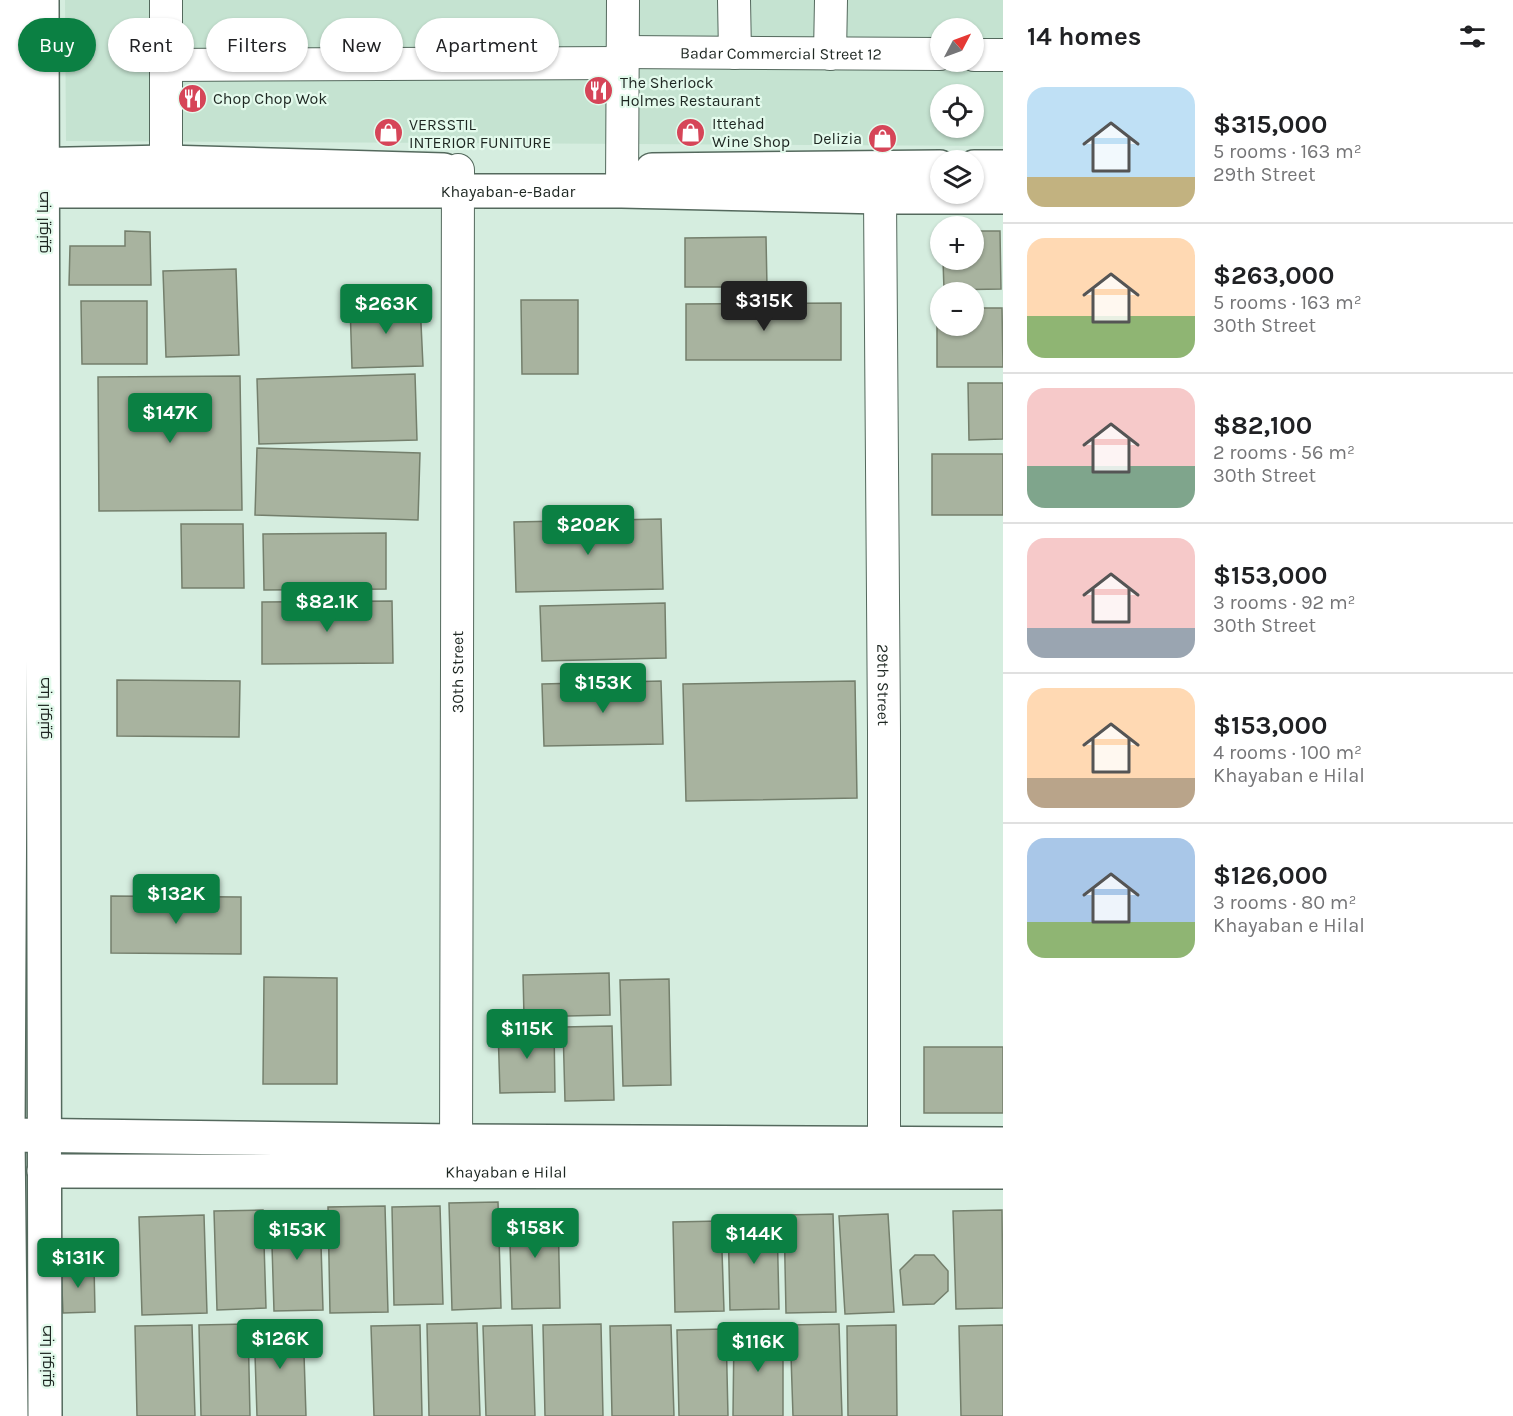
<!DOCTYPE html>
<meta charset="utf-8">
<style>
body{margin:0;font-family:Karla,Cairo,sans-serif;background:#f2f2f2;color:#202124;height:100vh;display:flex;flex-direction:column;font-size:22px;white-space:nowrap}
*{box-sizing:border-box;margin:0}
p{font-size:20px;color:#757577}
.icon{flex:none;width:33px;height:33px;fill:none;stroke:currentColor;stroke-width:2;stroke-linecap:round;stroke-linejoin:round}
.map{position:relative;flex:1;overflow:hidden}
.sheet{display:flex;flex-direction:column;background:#fff;width:510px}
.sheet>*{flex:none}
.hud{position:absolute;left:18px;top:18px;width:570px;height:54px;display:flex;gap:12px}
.needle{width:39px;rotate:49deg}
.tools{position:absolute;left:930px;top:18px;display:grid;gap:12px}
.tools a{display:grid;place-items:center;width:54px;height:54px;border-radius:50%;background:#fff;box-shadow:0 2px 4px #0004;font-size:30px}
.price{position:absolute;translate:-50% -51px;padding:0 14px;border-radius:6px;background:#0b8043;color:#fff;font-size:20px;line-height:39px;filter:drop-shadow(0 2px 3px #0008)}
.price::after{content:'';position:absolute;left:50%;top:36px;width:18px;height:14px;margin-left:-9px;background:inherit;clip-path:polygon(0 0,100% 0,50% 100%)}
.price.on{background:#222;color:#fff}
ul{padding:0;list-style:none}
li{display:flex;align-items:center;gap:18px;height:150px;padding:0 24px}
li+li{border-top:2px solid #e0e0e0}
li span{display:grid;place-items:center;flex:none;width:168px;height:120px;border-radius:18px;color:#555}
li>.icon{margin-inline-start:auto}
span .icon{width:72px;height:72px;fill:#fffc;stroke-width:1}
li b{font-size:26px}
h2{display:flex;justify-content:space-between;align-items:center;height:72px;padding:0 24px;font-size:26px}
.chip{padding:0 21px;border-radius:27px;background:#fff;box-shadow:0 2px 4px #0004;font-size:21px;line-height:54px}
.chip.on{background:#0b8043;color:#fff}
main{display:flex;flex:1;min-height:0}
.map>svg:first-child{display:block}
</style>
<main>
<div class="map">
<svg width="1003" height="1416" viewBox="0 0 1003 1416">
<rect width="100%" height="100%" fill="#d5eddf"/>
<!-- built -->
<path fill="#c5e3d1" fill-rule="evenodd" d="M65,0H1003V146L66,141ZM940,28H974V62H940ZM940,94H974V128H940Z"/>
<!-- building -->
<path fill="#a8b39f" stroke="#747f6c" stroke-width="1.5" d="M125,231L150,232L151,285H69L70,246H125Z
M974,231H1000L1001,289L944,290L943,260H974Z
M766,237L767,287H685V238Z
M236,269L239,355L166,357L163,271Z
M521,300H578V374H522Z
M81,301H147V364H82Z
M420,302L423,366L352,368L350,304Z
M841,303V360H686V304Z
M937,308H940V326H974V308H1002L1003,367H937Z
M415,374L417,440L259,444L257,379Z
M240,376L242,510L99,511L98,377Z
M968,383H1003V439L969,440Z
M257,448L420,453L418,520L255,515Z
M932,454H1003V515H932Z
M661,519L663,589L516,592L514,522Z
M181,524H243L244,588H182Z
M386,533V589L264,590L263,534Z
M392,601L393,663L262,664V602Z
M665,603L666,658L542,661L540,606Z
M117,680L240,681L239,737L117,736Z
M661,681L663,744L544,746L542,684Z
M855,681L857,798L686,801L683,684Z
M111,896L241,897V954L111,953Z
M609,973L610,1015L524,1017L523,975Z
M264,977L337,978V1084H263Z
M669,979L671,1085L623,1086L620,980Z
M612,1026L614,1100L565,1101L563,1027Z
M554,1027L555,1092L500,1093L498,1028Z
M924,1047H1003V1113H924Z
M498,1202L501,1308L452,1310L449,1203Z
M385,1206L388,1312L330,1313L328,1207Z
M440,1206L443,1304L394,1305L392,1207Z
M263,1210L266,1308L217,1310L214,1211Z
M558,1210L560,1308L512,1309L509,1211Z
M1002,1210L1003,1308L956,1309L953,1211Z
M320,1211L323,1310L274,1311L271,1213Z
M833,1214L836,1312L786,1313L784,1215Z
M888,1214L894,1312L845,1314L839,1216Z
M204,1215L207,1313L142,1315L139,1217Z
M777,1219L779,1309L730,1310L728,1220Z
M721,1221L724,1311L675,1312L673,1222Z
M915,1255H934L948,1271V1291L934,1304L903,1305L900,1270Z
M94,1265L95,1312L63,1313L61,1266Z
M303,1323L306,1416H257L254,1324Z
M477,1323L480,1416H429L427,1324Z
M248,1324L250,1416H201L199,1325Z
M601,1324L603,1416H545L543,1325Z
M839,1324L842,1416H793L790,1325Z
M192,1325L195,1416H137L135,1326Z
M420,1325L422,1416H374L371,1326Z
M532,1325L535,1416H486L483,1326Z
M671,1325L674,1416H612L610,1326Z
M896,1325L897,1416H848L847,1326Z
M1003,1325V1416H961L959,1326Z
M726,1329L728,1416H679L677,1330Z
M734,1330L783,1331V1416H733Z"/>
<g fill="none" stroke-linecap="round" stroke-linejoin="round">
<defs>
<g id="minor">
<path d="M734,0L735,53"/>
<path id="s1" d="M622,52L940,54"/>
<path d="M830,54L831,0"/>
<path d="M974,55H1003"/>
<path d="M165,65L622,63"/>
<path d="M166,188V0"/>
<path d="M622,191L623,0"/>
<path id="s2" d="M880,197L884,732V1169"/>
<path id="s3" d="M456,1168L458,170"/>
</g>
<g id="tertiary">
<path d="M8,1135L455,1141L1003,1144"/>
<path id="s4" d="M44,1171L1003,1172"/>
</g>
<g id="secondary">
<path d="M42,0L45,1416"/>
<path d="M22,165L166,162L444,170"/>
<path d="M974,167H1003"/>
<path d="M652,170L940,167"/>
<path id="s5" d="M19,191H622L880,197H1003"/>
<path d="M11,1416L8,1135L14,0"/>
</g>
</defs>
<!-- minor casing -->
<use href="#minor" stroke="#54695d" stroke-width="34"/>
<!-- tertiary casing -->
<use href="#tertiary" stroke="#54695d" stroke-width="36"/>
<!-- secondary casing -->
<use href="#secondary" stroke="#54695d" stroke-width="36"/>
<!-- minor -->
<use href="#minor" stroke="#fff" stroke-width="32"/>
<!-- tertiary -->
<use href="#tertiary" stroke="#fff" stroke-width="33"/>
<!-- secondary -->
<use href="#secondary" stroke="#fff" stroke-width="33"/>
</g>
<!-- icons -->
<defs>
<symbol id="restaurant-disc" viewBox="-11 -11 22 22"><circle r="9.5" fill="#d64558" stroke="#e3faec"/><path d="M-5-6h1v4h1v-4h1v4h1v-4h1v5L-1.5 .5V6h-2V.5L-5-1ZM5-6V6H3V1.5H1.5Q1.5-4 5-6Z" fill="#fff"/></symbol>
<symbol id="shop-disc" viewBox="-11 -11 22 22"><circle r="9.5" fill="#d64558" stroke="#e3faec"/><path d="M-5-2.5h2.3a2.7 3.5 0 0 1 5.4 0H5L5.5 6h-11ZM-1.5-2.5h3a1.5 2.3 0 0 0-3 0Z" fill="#fff"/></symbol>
</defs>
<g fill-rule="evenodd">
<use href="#restaurant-disc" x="582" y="74" width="33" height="33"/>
<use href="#restaurant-disc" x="176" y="82" width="33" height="33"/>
<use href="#shop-disc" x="674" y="116" width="33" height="33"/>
<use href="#shop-disc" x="372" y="116" width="33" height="33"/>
<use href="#shop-disc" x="866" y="122" width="33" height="33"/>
</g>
<g text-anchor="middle" stroke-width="4.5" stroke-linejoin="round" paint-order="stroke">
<!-- street labels -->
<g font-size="16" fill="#1e2722" stroke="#e3faec">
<text dy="6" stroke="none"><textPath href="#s1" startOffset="159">Badar Commercial Street 12</textPath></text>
<text dy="6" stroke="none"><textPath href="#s5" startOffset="489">Khayaban-e-Badar</textPath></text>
<text transform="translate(42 222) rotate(-90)" y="6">صبا ایونیو</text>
<text dy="6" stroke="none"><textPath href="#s3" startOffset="496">30th Street</textPath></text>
<text dy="6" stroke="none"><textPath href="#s2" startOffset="488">29th Street</textPath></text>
<text transform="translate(43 708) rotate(-90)" y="6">صبا ایونیو</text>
<text dy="6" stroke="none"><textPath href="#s4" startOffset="462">Khayaban e Hilal</textPath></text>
<text transform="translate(45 1356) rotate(-90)" y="6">صبا ایونیو</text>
</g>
<!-- poi labels -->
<g font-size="16" fill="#1e2722" stroke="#e3faec" text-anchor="start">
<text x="620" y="88">The Sherlock<tspan x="620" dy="18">Holmes Restaurant</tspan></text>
<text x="213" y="104">Chop Chop Wok</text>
<text x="712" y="129">Ittehad<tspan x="712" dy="18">Wine Shop</tspan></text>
<text x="409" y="130">VERSSTIL<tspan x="409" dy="18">INTERIOR FUNITURE</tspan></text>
<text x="862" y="144" text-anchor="end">Delizia</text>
</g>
</g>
</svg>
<div class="tools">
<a><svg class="needle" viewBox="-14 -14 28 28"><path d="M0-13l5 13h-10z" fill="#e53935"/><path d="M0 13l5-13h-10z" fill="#757577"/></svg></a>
<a><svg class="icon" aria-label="locate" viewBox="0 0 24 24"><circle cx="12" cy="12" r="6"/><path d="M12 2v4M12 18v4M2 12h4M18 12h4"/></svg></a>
<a><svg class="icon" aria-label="layers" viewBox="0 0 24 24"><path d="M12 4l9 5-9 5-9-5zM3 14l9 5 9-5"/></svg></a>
<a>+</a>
<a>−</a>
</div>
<b class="price on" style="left:764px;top:332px">$315K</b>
<b class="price" style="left:386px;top:335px">$263K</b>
<b class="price" style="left:170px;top:444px">$147K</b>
<b class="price" style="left:588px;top:556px">$202K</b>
<b class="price" style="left:327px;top:633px">$82.1K</b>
<b class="price" style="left:603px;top:714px">$153K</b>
<b class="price" style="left:176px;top:925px">$132K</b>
<b class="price" style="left:527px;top:1060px">$115K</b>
<b class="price" style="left:535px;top:1259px">$158K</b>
<b class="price" style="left:297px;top:1261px">$153K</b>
<b class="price" style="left:754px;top:1265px">$144K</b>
<b class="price" style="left:78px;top:1289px">$131K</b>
<b class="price" style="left:280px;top:1370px">$126K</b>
<b class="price" style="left:758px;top:1373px">$116K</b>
<div class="hud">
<a class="chip on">Buy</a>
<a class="chip">Rent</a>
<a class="chip">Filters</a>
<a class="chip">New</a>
<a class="chip">Apartment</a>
</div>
</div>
<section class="sheet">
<h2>14 homes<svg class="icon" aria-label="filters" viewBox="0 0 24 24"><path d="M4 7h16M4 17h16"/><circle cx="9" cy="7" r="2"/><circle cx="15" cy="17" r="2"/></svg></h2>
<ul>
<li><span style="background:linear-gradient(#bfe0f5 75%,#c2b280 0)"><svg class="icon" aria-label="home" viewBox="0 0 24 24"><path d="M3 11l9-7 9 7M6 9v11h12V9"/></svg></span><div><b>$315,000</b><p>5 rooms · 163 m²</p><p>29th Street</p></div></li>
<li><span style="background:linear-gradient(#ffd9b3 65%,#8fb573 0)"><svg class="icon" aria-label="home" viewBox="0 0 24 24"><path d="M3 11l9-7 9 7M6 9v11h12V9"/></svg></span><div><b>$263,000</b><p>5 rooms · 163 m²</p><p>30th Street</p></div></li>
<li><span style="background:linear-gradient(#f6c9c9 65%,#7fa58c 0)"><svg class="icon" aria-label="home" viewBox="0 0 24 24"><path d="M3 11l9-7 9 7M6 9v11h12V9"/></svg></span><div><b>$82,100</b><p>2 rooms · 56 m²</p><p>30th Street</p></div></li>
<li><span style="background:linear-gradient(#f6c9c9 75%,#9aa5b1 0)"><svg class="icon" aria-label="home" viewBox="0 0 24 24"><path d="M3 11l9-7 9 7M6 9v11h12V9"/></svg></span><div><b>$153,000</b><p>3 rooms · 92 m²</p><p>30th Street</p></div></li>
<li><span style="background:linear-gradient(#ffd9b3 75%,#b9a48a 0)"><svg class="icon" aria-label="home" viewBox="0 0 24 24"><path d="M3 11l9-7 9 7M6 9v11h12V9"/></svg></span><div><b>$153,000</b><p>4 rooms · 100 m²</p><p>Khayaban e Hilal</p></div></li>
<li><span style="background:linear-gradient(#a9c7e8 70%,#8fb573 0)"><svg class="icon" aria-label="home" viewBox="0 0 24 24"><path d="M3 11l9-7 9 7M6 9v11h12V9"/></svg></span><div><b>$126,000</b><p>3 rooms · 80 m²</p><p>Khayaban e Hilal</p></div></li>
</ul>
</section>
</main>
